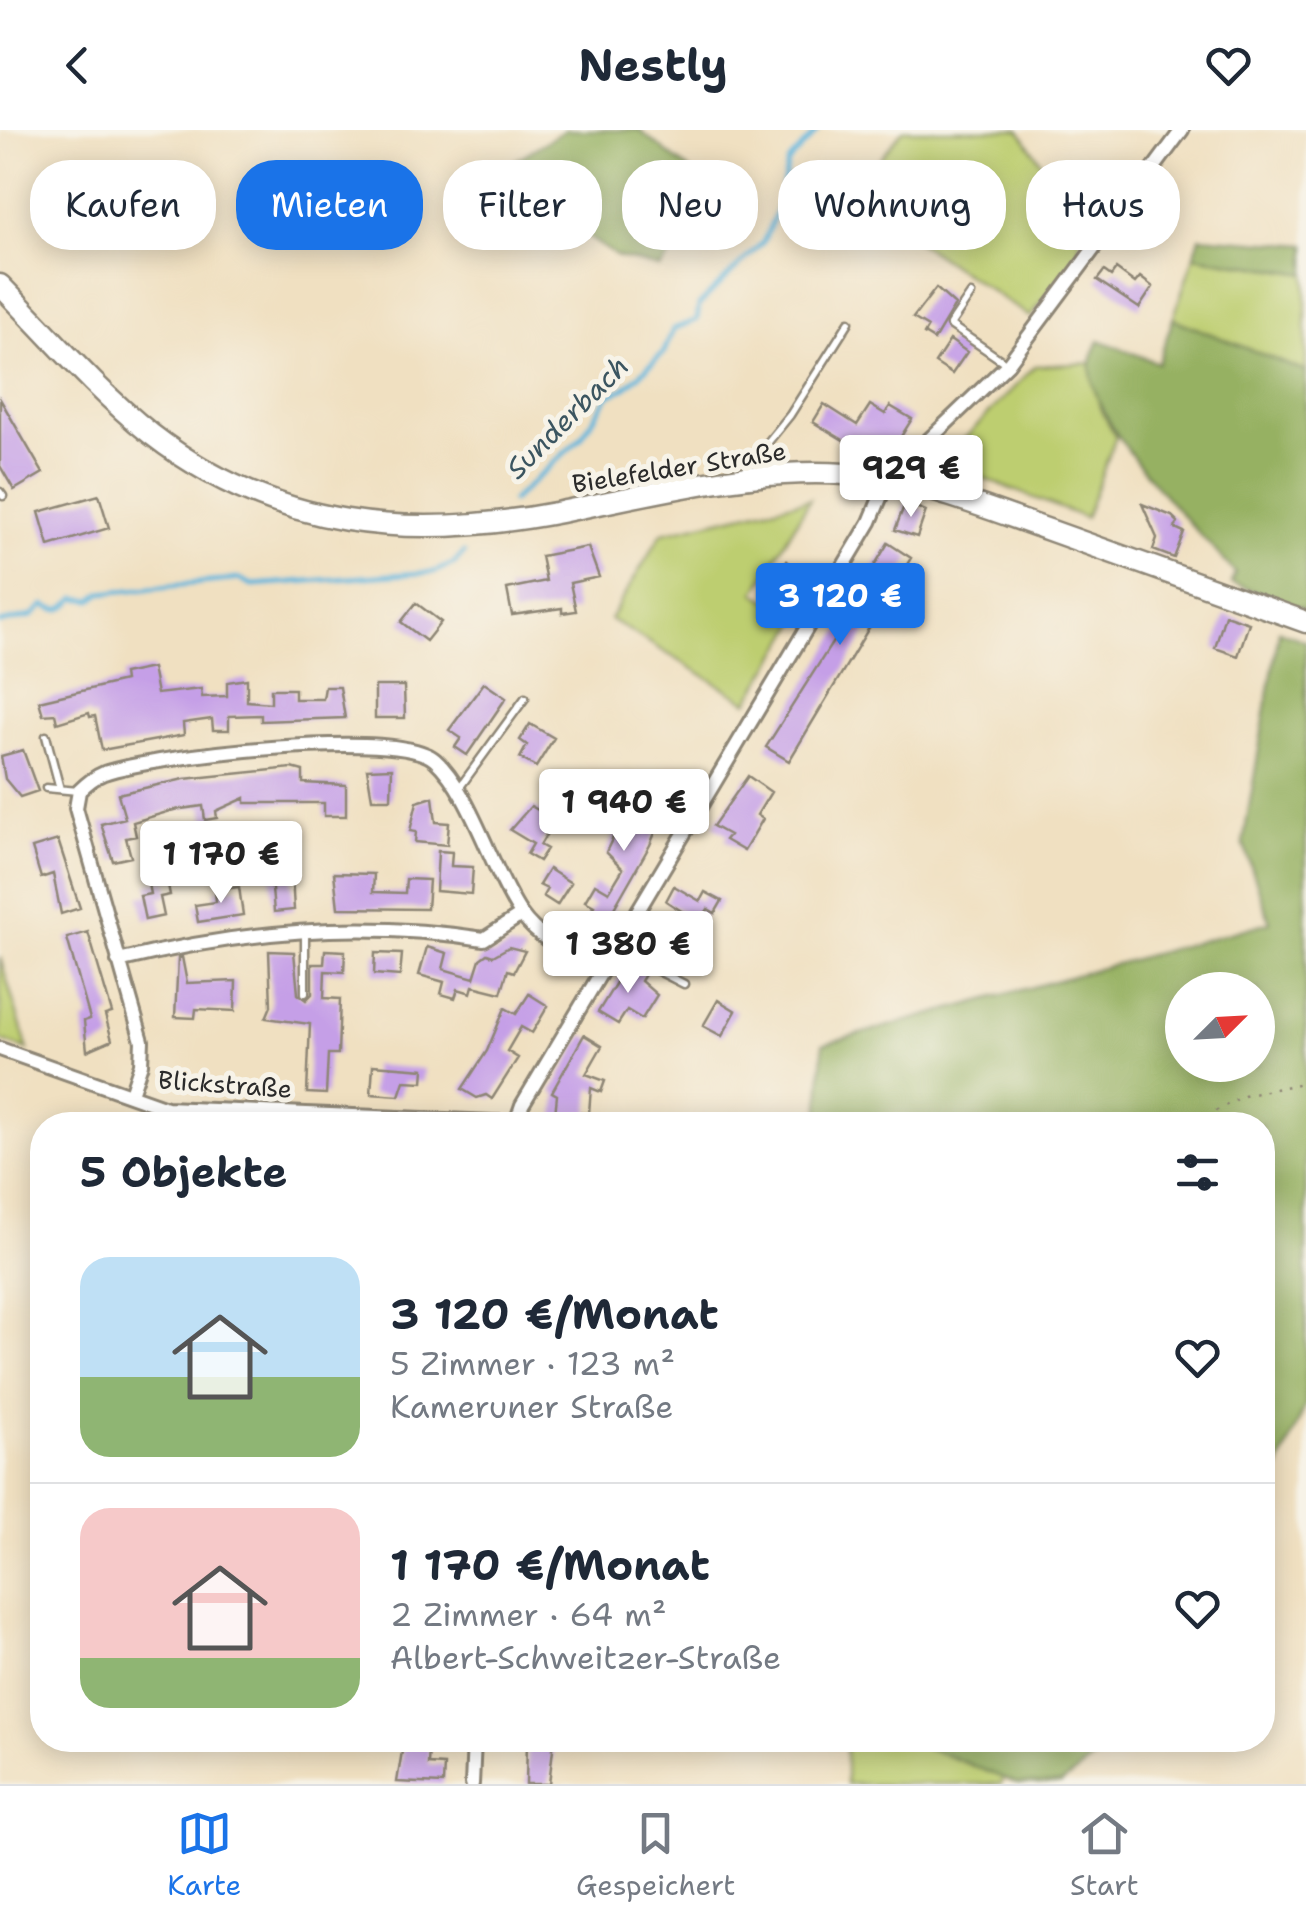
<!DOCTYPE html>
<html lang="de">
<meta charset="utf-8">
<style>
body{margin:0;font-family:"Shantell Sans",sans-serif;background:#f6f6f7;color:#1f2937;height:100vh;display:flex;flex-direction:column;font-size:38px;white-space:nowrap}
*{box-sizing:border-box;margin:0}
p{font-size:32px;color:#747a83}
.icon{flex:none;width:55px;height:55px;fill:none;stroke:currentColor;stroke-width:2;stroke-linecap:round;stroke-linejoin:round}
.map{position:relative;flex:1;overflow:hidden}
.details{position:absolute;left:30px;top:982px;width:1245px;height:640px;display:flex;flex-direction:column;background:#fff;border-radius:40px;box-shadow:0 5px 25px #0003}
.details>*{flex:none}
.guide{position:absolute;left:30px;top:30px;width:1248px;height:90px;display:flex;gap:20px}
.needle{width:65px;rotate:66deg}
.controls{position:absolute;left:1165px;top:842px;display:grid;gap:20px}
.controls a{display:grid;place-items:center;width:110px;height:110px;border-radius:50%;background:#fff;box-shadow:0 5px 25px #0003;font-size:50px}
.price{position:absolute;translate:-50% -85px;padding:0 22px;border-radius:10px;background:#fff;color:#222;font-size:32px;line-height:65px;filter:drop-shadow(0 2px 5px #0008)}
.price::after{content:'';position:absolute;left:50%;top:60px;width:30px;height:22px;margin-left:-15px;background:inherit;clip-path:polygon(0 0,100% 0,50% 100%)}
.price.selected{background:#1a73e8;color:#fff}
ul{padding:0;list-style:none}
li{display:flex;align-items:center;gap:30px;height:250px;padding:0 50px}
li+li{border-top:2px solid #e0e1e3}
li span{display:grid;place-items:center;flex:none;width:280px;height:200px;border-radius:30px;color:#555}
li>.icon{margin-inline-start:auto}
span .icon{width:120px;height:120px;fill:#fffc;stroke-width:1}
li b{font-size:42px}
h2{display:flex;justify-content:space-between;align-items:center;height:120px;padding:0 50px;font-size:42px}
.pill{padding:0 35px;border-radius:40px;background:#fff;box-shadow:0 5px 25px #0003;font-size:35px;line-height:90px}
.pill.selected{background:#1a73e8;color:#fff}
header{display:flex;justify-content:space-between;align-items:center;height:130px;padding:0 50px;background:#fff;font-size:45px;font-weight:700}
.dock{display:flex;justify-content:space-around;align-items:center;height:140px;border-top:2px solid #e0e1e3;background:#fff;font-size:28px;color:#747a83}
.dock a{display:grid;justify-items:center;gap:5px}
.dock .selected{color:#1a73e8}
.map>svg:first-child{display:block}
</style>
<header><svg class="icon" aria-label="back" viewBox="0 0 24 24"><path d="M15 5l-7 7 7 7"/></svg>Nestly<svg class="icon" aria-label="heart" viewBox="0 0 24 24"><path d="M12 20l-8-8c-3-5 5-10 8-4 3-6 11-1 8 4z"/></svg></header>
<div class="map">
<svg width="1306" height="1654" viewBox="0 0 1306 1654">
<rect width="100%" height="100%" fill="#f7f3e8"/>
<filter id="ink" filterUnits="userSpaceOnUse"><feTurbulence type="fractalNoise" baseFrequency=".01" numOctaves="2"/><feDisplacementMap in="SourceGraphic" scale="20" xChannelSelector="R" yChannelSelector="G"/><feConvolveMatrix kernelMatrix="1 2 1 2 8 2 1 2 1" color-interpolation-filters="sRGB"/></filter>
<filter id="wash" filterUnits="userSpaceOnUse"><feTurbulence type="fractalNoise" baseFrequency=".0048" numOctaves="4" result="noise"/><feDisplacementMap in="SourceGraphic" scale="40" xChannelSelector="R" yChannelSelector="G"/><feGaussianBlur stdDeviation="2.25" result="paint"/><feColorMatrix in="noise" values="0 0 0 0 0 0 0 0 0 0 0 0 0 0 0 0 0 1.4 0 .05"/><feComposite in="paint" operator="in"/></filter>
<g filter="url(#wash)">
<rect width="100%" height="100%" fill="#f0e0c1"/>
<!-- green -->
<path fill="#bdce70" stroke="#747c4e" stroke-width="2.5" d="M903,0H1019L1081,91L1079,123L1030,187L850,66Z
M1194,126L1306,144V242L1173,189Z
M1091,233L1100,278L1116,307L1085,388L942,332L1035,236Z
M810,369L755,463L799,489L748,572L610,489L662,403Z
M0,827L28,920L0,910Z
M846,1610H909L1004,1648L1001,1654H846Z"/>
<!-- forest -->
<path fill="#96b162" stroke="#606e46" stroke-width="2.5" fill-rule="evenodd" d="M565,0H639L720,65L660,138L616,126L495,43Z
M1200,107L1306,115V144L1194,126Z
M1173,189L1306,242V480L1231,453L1235,443C1196,397 1084,293 1091,232C1092,225 1097,216 1099,210L1158,233Z
M1279,501L1306,511V1274L1263,1375L1262,995H819L823,914L1270,792L1243,713ZM1182,860H1258V935H1182Z
M909,1610H1118L1061,1654H1018Z"/>
<g fill="none" stroke-linecap="round" stroke-linejoin="round">
<!-- stream -->
<path stroke="#60b6dc" stroke-width="5" d="M512,371L581,308L609,265L624,259L664,222L673,199L697,190L699,175L763,112L778,78L788,33L818,0
M0,493L32,486L44,475C59,483 64,480 76,468L92,470L101,463L240,449L252,455L434,442L455,433L464,423"/>
</g>
<g id="blocks">
<!-- building -->
<path fill="#c59fe7" d="M1116,139L1135,153L1140,147L1153,157L1139,178L1097,150L1104,141L1111,146Z
M936,158L955,175L934,210L924,204L928,197L913,188Z
M950,210L967,222L952,244L935,233Z
M0,269L43,343L14,360L0,336Z
M824,274L857,295L870,275L885,284L890,276L912,289L887,329L865,316L862,321L813,292Z
M99,365L109,398L49,416L39,382Z
M905,373L926,381L917,407L895,400Z
M1142,374L1172,386L1178,392L1175,398L1184,402L1174,428L1153,420L1157,408Z
M888,413L911,428L789,631L766,617L848,488L836,481L866,441L870,443Z
M588,417L599,447L570,453L576,481L562,483V478L512,485L507,459L546,451L541,426Z
M787,431L803,441L789,464L765,450L772,440L779,444Z
M416,473L441,492L426,511L401,492Z
M1225,485L1249,493L1238,526L1215,518Z
M152,538L157,564L201,559L202,567L227,566V552L247,549V571L271,573V559H295V569H323L325,557H340L345,588L261,591V585L229,586V600H213L212,589L183,593L184,605L102,620L95,586L90,587L89,583L57,593L55,584L43,585L39,571L124,551L123,544Z
M484,553L506,568L467,625L455,617L461,608L449,600Z
M375,556H404L405,588H375Z
M530,594L554,608L536,637L520,628L527,615L520,610Z
M23,620L38,661L20,667L5,649L1,626Z
M292,638L303,641V653L346,655V686H324V673H245V668L216,681L217,688L205,690L203,676L174,680L133,692L136,706L126,708L131,727L113,731L101,694L125,688L118,664L184,649Z
M392,638L391,669H372L367,639Z
M748,646L771,662L757,685L763,689L744,721L725,710L729,705L713,696Z
M630,658L661,678L648,698L655,703L650,715L601,801L585,791L594,776L585,771L595,754L609,762L623,739L606,722L624,684L617,679Z
M433,667L436,692L449,693L447,715L415,712L416,702L410,701L417,672Z
M531,676L555,690L540,715L547,719L539,731L527,724L533,714L510,700Z
M58,710L80,778L61,784L53,744L41,748L32,718Z
M438,721L452,722L451,736L473,737L471,764L436,761Z
M549,739L571,753L557,775L543,766L547,759L539,755Z
M334,743L374,744L373,762L405,763L406,749L429,750L427,779L338,778Z
M292,746L294,780L274,782L271,748Z
M167,750L170,765L160,767L164,786L145,790L140,766L150,764L148,754Z
M674,756L700,771L705,762L722,771L715,783L708,779L678,826L641,811L651,795L672,807L686,784L666,771Z
M239,757L243,785L198,792L195,775L216,772L215,760Z
M88,802L112,883L105,885L112,910L87,921L84,891L90,889L67,808Z
M427,817L447,823L443,839L474,848L480,829L487,824L493,826L509,817L525,821L514,842L508,840L501,863L473,856L471,863L458,859L455,868L441,864L444,852L419,845Z
M325,820L345,821L344,842L325,841L324,868L340,869L338,924H328L326,964L307,963L310,894L266,888L271,876L269,821L294,822L298,864L306,870L312,864V834H324Z
M375,823L402,824L400,846L374,844Z
M182,827L187,853L236,851L235,881L196,879L195,888L175,887L178,828Z
M628,833L646,843L641,851L657,865L642,889L627,880L618,894L598,882Z
M529,864L548,876L532,903L521,897L507,921L518,928L492,969L486,965L477,968L462,959L487,921L505,878L516,884Z
M718,870L736,881L722,906L703,896Z
M584,905L602,916L586,944L605,951L601,962L591,958L589,983H579L578,992L554,995L557,965L552,962Z
M373,935L424,939L423,952L404,951L399,966L371,964Z
M527,1610H554L549,1654H526Z
M403,1615L429,1617L428,1634L444,1635L443,1654L397,1652Z"/>
</g>
</g>
<g filter="url(#ink)">
<use href="#blocks" fill-opacity="0" stroke="#8e8676" stroke-width="2.5"/>
<g fill="none" stroke-linecap="round" stroke-linejoin="round">
<defs>
<path id="lane" d="M971,164L950,195L1007,234
M743,343L790,285L849,192
M0,362L3,366
M46,606L60,659
M46,658L78,661
M457,661L525,568
M615,819L684,854
M305,863V800
M166,995V979"/>
<path id="street" d="M118,831C241,801 359,790 484,809L521,785
M0,919L166,978L516,993
M131,964L141,934L142,911L76,678L79,661C86,654 94,647 104,643C154,626 399,597 435,630C471,662 492,742 521,784C539,810 573,826 601,842
M515,995L522,975L870,392L888,349L1008,234L1182,0
M472,1654L474,1610"/>
<path id="primary" d="M0,155C49,205 96,260 151,304C275,400 412,411 561,382C654,363 749,338 845,344C915,349 983,377 1049,400C1135,431 1220,461 1306,492"/>
</defs>
<!-- lane casing -->
<use href="#lane" stroke="#8e8676" stroke-width="11"/>
<!-- street casing -->
<use href="#street" stroke="#8e8676" stroke-width="18"/>
<!-- primary casing -->
<use href="#primary" stroke="#8e8676" stroke-width="25"/>
<!-- path -->
<path stroke="#8e8676" stroke-width="2.5" stroke-dasharray="2.5 8" stroke-linecap="butt" d="M1188,995L1244,966L1306,952"/>
<!-- lane -->
<use href="#lane" stroke="#fff" stroke-width="6"/>
<!-- street -->
<use href="#street" stroke="#fff" stroke-width="12"/>
<!-- primary -->
<use href="#primary" stroke="#fff" stroke-width="20"/>
</g>
</g>
<g text-anchor="middle" stroke-width="10" stroke-linejoin="round" paint-order="stroke">
<!-- street labels -->
<g font-size="25" fill="#2b2b2b" stroke="#f7f3e8">
<text transform="translate(679 337) rotate(-9)" y="9">Bielefelder Straße</text>
<text transform="translate(225 954) rotate(4)" y="9">Blickstraße</text>
</g>
<!-- water labels -->
<g font-size="28" font-style="italic" fill="#3b5560" stroke="#f7f3e8">
<text transform="translate(567 287) rotate(-45)" y="10">Sunderbach</text>
</g>
</g>
</svg>
<div class="controls">
<a><svg class="needle" viewBox="-14 -14 28 28"><path d="M0-13l5 13h-10z" fill="#e53935"/><path d="M0 13l5-13h-10z" fill="#747a83"/></svg></a>
</div>
<b class="price" style="left:911px;top:390px">929 €</b>
<b class="price selected" style="left:840px;top:518px">3 120 €</b>
<b class="price" style="left:624px;top:724px">1 940 €</b>
<b class="price" style="left:221px;top:776px">1 170 €</b>
<b class="price" style="left:628px;top:866px">1 380 €</b>
<div class="guide">
<a class="pill">Kaufen</a>
<a class="pill selected">Mieten</a>
<a class="pill">Filter</a>
<a class="pill">Neu</a>
<a class="pill">Wohnung</a>
<a class="pill">Haus</a>
</div>
<section class="details">
<h2>5 Objekte<svg class="icon" aria-label="filters" viewBox="0 0 24 24"><path d="M4 7h16M4 17h16"/><circle cx="9" cy="7" r="2"/><circle cx="15" cy="17" r="2"/></svg></h2>
<ul>
<li><span style="background:linear-gradient(#bfe0f5 60%,#8fb573 0)"><svg class="icon" aria-label="home" viewBox="0 0 24 24"><path d="M3 11l9-7 9 7M6 9v11h12V9"/></svg></span><div><b>3 120 €/Monat</b><p>5 Zimmer · 123 m²</p><p>Kameruner Straße</p></div><svg class="icon" aria-label="heart" viewBox="0 0 24 24"><path d="M12 20l-8-8c-3-5 5-10 8-4 3-6 11-1 8 4z"/></svg></li>
<li><span style="background:linear-gradient(#f6c9c9 75%,#8fb573 0)"><svg class="icon" aria-label="home" viewBox="0 0 24 24"><path d="M3 11l9-7 9 7M6 9v11h12V9"/></svg></span><div><b>1 170 €/Monat</b><p>2 Zimmer · 64 m²</p><p>Albert-Schweitzer-Straße</p></div><svg class="icon" aria-label="heart" viewBox="0 0 24 24"><path d="M12 20l-8-8c-3-5 5-10 8-4 3-6 11-1 8 4z"/></svg></li>
</ul>
</section>
</div>
<nav class="dock">
<a class="selected"><svg class="icon" aria-label="map" viewBox="0 0 24 24"><path d="M3 6l6-2 6 2 6-2v14l-6 2-6-2-6 2zM9 4v14M15 6v14"/></svg>Karte</a>
<a><svg class="icon" aria-label="saved" viewBox="0 0 24 24"><path d="M7 4h10v16l-5-4-5 4z"/></svg>Gespeichert</a>
<a><svg class="icon" aria-label="home" viewBox="0 0 24 24"><path d="M3 11l9-7 9 7M6 9v11h12V9"/></svg>Start</a>
</nav>
